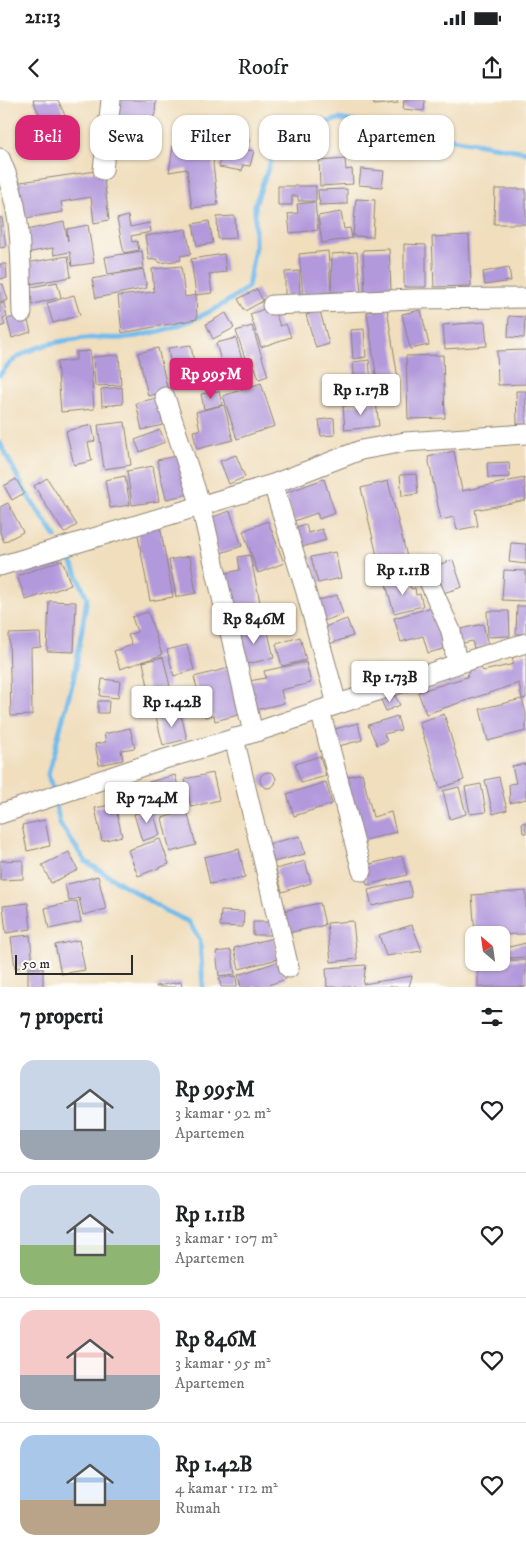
<!DOCTYPE html>
<html lang="id">
<meta charset="utf-8">
<style>
body{margin:0;font-family:"IM FELL DW Pica",serif;background:#f2f2f2;color:#202124;height:100vh;display:flex;flex-direction:column;font-size:19px;white-space:nowrap}
*{box-sizing:border-box;margin:0}
p{font-size:16px;color:#757577}
.icon{flex:none;width:28px;height:28px;fill:none;stroke:currentColor;stroke-width:2;stroke-linecap:round;stroke-linejoin:round}
.map{position:relative;height:887px;overflow:hidden}
.sheet{display:flex;flex-direction:column;background:#fff;flex:1}
.sheet>*{flex:none}
.top-card{position:absolute;left:15px;top:15px;width:496px;height:45px;display:flex;gap:10px}
.needle{width:32px;rotate:331deg}
.buttons{position:absolute;left:465px;top:826px;display:grid;gap:10px}
.buttons a{display:grid;place-items:center;width:45px;height:45px;border-radius:10px;background:#fff;box-shadow:0 1px 4px #0004;font-size:25px}
.scale{position:absolute;left:15px;bottom:12px;width:118px;box-sizing:border-box;padding-left:5px;border:2px solid #2b2b2b;border-top:0;font-size:14px;line-height:18px;white-space:nowrap;color:#2b2b2b;-webkit-text-stroke:4px #fdfcf7;paint-order:stroke}
.price{position:absolute;translate:-50% -42px;padding:0 11px;border-radius:5px;background:#fff;color:#222;font-size:16px;line-height:32px;filter:drop-shadow(0 1px 2px #0008)}
.price::after{content:'';position:absolute;left:50%;top:30px;width:15px;height:11px;margin-left:-8px;background:inherit;clip-path:polygon(0 0,100% 0,50% 100%)}
.price.current{background:#db2777;color:#fff}
ul{padding:0;list-style:none}
li{display:flex;align-items:center;gap:15px;height:125px;padding:0 20px}
li+li{border-top:1px solid #e0e0e0}
li span{display:grid;place-items:center;flex:none;width:140px;height:100px;border-radius:15px;color:#555}
li>.icon{margin-inline-start:auto}
span .icon{width:60px;height:60px;fill:#fffc;stroke-width:1}
li b{font-size:21px}
h2{display:flex;justify-content:space-between;align-items:center;height:60px;padding:0 20px;font-size:21px}
.pill{padding:0 18px;border-radius:15px;background:#fff;box-shadow:0 1px 4px #0004;font-size:18px;line-height:45px}
.pill.current{background:#db2777;color:#fff}
.status{display:flex;justify-content:space-between;align-items:center;height:35px;padding:0 25px;background:#fff;direction:ltr}
.status svg{height:14px;fill:currentColor}
header{display:flex;justify-content:space-between;align-items:center;height:65px;padding:0 20px;background:#fff;font-size:22px;font-weight:600}
.map>svg:first-child{display:block}
</style>
<div class="status"><b>21:13</b><svg viewBox="0 0 49 12"><path d="M0 12V9h3v3zM5 12V6h3v6zM10 12V3h3v9zM15 12V0h3v12zM26 1h20v11H26zM47 4h2v5h-2z"/></svg></div>
<header><svg class="icon" aria-label="back" viewBox="0 0 24 24"><path d="M15 5l-7 7 7 7"/></svg>Roofr<svg class="icon" aria-label="share" viewBox="0 0 24 24"><path d="M12 15V3M7 8l5-5 5 5M5 13v7h14v-7"/></svg></header>
<div class="map">
<svg width="526" height="887" viewBox="0 0 526 887">
<rect width="100%" height="100%" fill="#fdfcf7"/>
<filter id="ink" filterUnits="userSpaceOnUse"><feTurbulence type="fractalNoise" baseFrequency=".02" numOctaves="2"/><feDisplacementMap in="SourceGraphic" scale="10" xChannelSelector="R" yChannelSelector="G"/><feConvolveMatrix kernelMatrix="1 2 1 2 8 2 1 2 1" color-interpolation-filters="sRGB"/></filter>
<filter id="wash" filterUnits="userSpaceOnUse"><feTurbulence type="fractalNoise" baseFrequency=".0096" numOctaves="4" result="noise"/><feDisplacementMap in="SourceGraphic" scale="20" xChannelSelector="R" yChannelSelector="G"/><feGaussianBlur stdDeviation="1.12" result="paint"/><feColorMatrix in="noise" values="0 0 0 0 0 0 0 0 0 0 0 0 0 0 0 0 0 1.4 0 .05"/><feComposite in="paint" operator="in"/></filter>
<g filter="url(#wash)">
<rect width="100%" height="100%" fill="#f0debd"/>
<g fill="none" stroke-linecap="round" stroke-linejoin="round">
<!-- stream -->
<path stroke="#73bbeb" stroke-width="5" d="M0,275C17,248 55,241 85,238C97,237 110,239 123,238C168,233 213,215 248,187L255,147V105L271,60L287,39L309,27L339,19L526,52
M0,343L26,393L56,437
M53,692L48,674L74,577L87,498L70,459
M55,701L60,724L86,762L166,811L189,822L200,840L203,887"/>
</g>
<g id="blocks">
<!-- building -->
<path fill="#b299dc" d="M33,0H58L76,40L55,50Z
M118,0H156L155,14L147,27L121,32Z
M374,0H397L398,3L374,5Z
M404,0H425L424,11L403,9Z
M223,17L213,64L218,105L192,108L187,69L169,72L173,46L204,37L200,23Z
M225,36L249,40L247,50L254,51L250,66L243,65L242,71L219,67Z
M345,59L346,70L352,69L353,84L320,86L319,61Z
M361,69L384,71L382,87L359,85Z
M103,70L109,120L94,123L91,97L61,102L63,112L19,119L14,83Z
M278,86H316V101H298V96H292V105H278Z
M347,89V104L319,105L320,101H319L318,90Z
M495,89H526V124H494Z
M356,99L375,100L373,137L353,136Z
M315,102L318,130L290,133L288,114L298,113L297,104Z
M341,112L344,129L350,128L352,138L322,143L318,116Z
M128,116L130,127L150,123L151,132L131,136L132,142L137,141L139,150L124,153L117,119Z
M235,116L236,138L218,139L217,117Z
M2,117L6,147L0,148V118Z
M209,121L213,143L197,146L193,124Z
M64,122L68,141L67,129L88,125L94,163L72,166L70,152L54,155L53,148L26,153L22,131Z
M186,129L191,154L180,156L181,160L160,163L157,159L149,160L145,136Z
M469,135L471,186L434,187L432,137Z
M404,144L426,145V187H404Z
M389,149L391,190L365,192L363,150Z
M142,151L144,168L108,174L105,157Z
M328,151L331,190L332,154L357,152L361,193L332,192L303,195L299,154Z
M224,154L226,172L209,174L212,193L196,195L197,219L122,233L118,196L154,192L152,169L181,166L185,197L196,195L191,159Z
M68,156L71,177L30,184L26,163Z
M0,164H6L7,178L0,179Z
M509,167L511,181L485,185L483,172Z
M143,169L147,188L96,198L92,179Z
M299,171L300,196L285,197V172Z
M57,182L61,197L30,205L27,188Z
M0,184H3L8,200L0,203Z
M257,189L263,201L245,211L238,199Z
M74,195L80,215L53,223L47,203Z
M4,203L7,217L3,218L5,225L0,227V204Z
M273,206L280,226L286,224L291,237L261,247L250,214Z
M387,209L399,285L378,288L367,212Z
M421,210L429,245L410,249L402,214Z
M320,211L329,244L316,248L306,215Z
M226,213L234,228L213,239L206,224Z
M26,214L31,232L12,238L7,219Z
M509,216L525,217L524,238L508,237Z
M485,222L487,246L445,249L443,225Z
M252,226L268,276L259,279L252,258L246,261L236,231Z
M364,229L366,257L353,259L351,230Z
M236,238L244,267L224,272L216,243Z
M191,245L196,277L173,281L168,248Z
M158,248L168,291L148,296L138,253Z
M526,250V284L498,285L497,251Z
M90,251L94,309L61,312L57,262L76,260V252Z
M119,255L121,285L95,286L93,257Z
M443,255L445,318L408,319L406,256Z
M369,260L371,283L355,285L353,262Z
M261,283L275,326L237,339L223,296Z
M122,287L123,304L102,306L101,289Z
M219,291L222,305L204,309L201,294Z
M516,291H526V324H517Z
M160,297L167,324L142,330L136,303Z
M376,302L379,326L345,330L343,306Z
M224,305L233,340L197,349L193,331L200,330L196,312Z
M334,318L335,335L321,336L319,320Z
M125,322L131,365L104,369L98,325Z
M92,325L95,341L88,343L92,361L74,365L66,331Z
M160,330L165,342L140,352L135,340Z
M454,351L462,391L524,378L526,400L475,410L478,426L457,430L454,417L441,420L428,357Z
M181,355L190,394L166,399L157,360Z
M236,355L245,377L229,384L220,361Z
M509,362L510,377L488,378L487,363Z
M153,366L159,401L132,405L127,371Z
M416,374L418,394L402,396L400,375Z
M125,376L130,405L110,408L105,380Z
M47,378L77,425L64,433L34,386Z
M16,379L24,393L12,400L4,386Z
M324,379L335,413L319,419L317,413L294,421L285,393Z
M388,381L407,457L379,464L361,388Z
M8,403L23,432L4,442L0,433V407Z
M230,411L242,446L218,454L207,419Z
M268,421L284,463L258,473L243,431Z
M306,424L308,433L322,429L326,440L299,448L293,428Z
M160,426L173,497L150,501L137,430Z
M511,443L526,444V464L509,462Z
M335,452L341,478L318,483L311,457Z
M250,455L260,502L229,509L221,474L240,470L238,457Z
M190,456L196,493L176,497L169,460Z
M62,460L71,485L26,500L17,476Z
M453,460L462,487L437,495L428,468Z
M504,470L526,471V501L502,500Z
M408,479L411,489L415,488L416,495L420,494L423,506L394,513L386,484Z
M337,495L343,514L324,521L316,501Z
M49,501L76,502L74,552L47,551Z
M436,506L447,548L428,553L423,536L401,542L394,518Z
M517,506H526V534H516Z
M487,511H509L510,536L488,537Z
M148,512L162,555L120,569L114,551L132,545L128,535L137,532L132,517Z
M347,519L353,536L329,544L324,527Z
M266,524L274,558L242,565L234,532Z
M483,524L488,545L474,548L472,541L455,545L452,531Z
M40,533L41,547L31,548L32,615L11,616L9,534Z
M300,537L306,560L282,566L276,544Z
M187,545L194,570L174,576L167,550Z
M526,552V598L522,599L519,583L426,614L418,592L467,577L469,570L480,566L483,571L514,564L512,558Z
M163,557L170,586L149,591L143,562Z
M306,562L311,583L281,590L284,603L256,610L249,581L266,578L264,571Z
M229,568L242,614L215,621L214,615L205,617L194,577Z
M102,579L120,581L118,598L100,596Z
M394,594L400,605L386,611L381,600Z
M522,599L526,613V631L488,641L480,609Z
M98,601H109L108,613H98Z
M180,611L187,639L163,645L156,617Z
M444,614L464,680L440,688L419,622Z
M397,616L401,630L384,634L387,641L377,645L368,625Z
M358,623L362,640L331,648L327,631Z
M130,628L135,648L121,650L123,660L99,665L95,644L106,642L104,634Z
M320,656L326,676L301,683L295,664Z
M526,664V699L510,703L509,684L516,683L512,666Z
M260 680a8 8 0 1 1 16 0a8 8 0 1 1-16 0Z
M213,673L219,700L191,707L185,679Z
M362,673L373,717L391,712L396,732L355,743L339,679Z
M175,675L181,697L155,704L149,682Z
M499,677L507,710L493,714L485,680Z
M326,682L332,704L294,716L287,694Z
M481,684L486,712L470,714L465,687Z
M459,687L466,714L450,719L443,691Z
M115,704L122,736L102,741L95,708Z
M152,708L160,735L142,741L134,714Z
M187,711L196,745L170,752L162,718Z
M45,720L50,746L27,751L22,725Z
M526,722V733H523L522,723Z
M300,736L305,754L273,762L268,744Z
M160,739L169,764L138,776L128,750Z
M239,749L245,777L210,784L204,757Z
M69,752L78,770L51,783L42,765Z
M402,756L407,775L367,785L362,766Z
M23,760V779L0,780V761Z
M305,761L311,783L282,792L276,769Z
M98,776L106,809L83,815L79,798L69,801L65,785Z
M409,781L412,797L372,806L368,790Z
M526,791V834L475,835L472,795Z
M77,801L81,822L49,829L45,808Z
M28,803L31,829L6,833L3,806Z
M320,803L325,825L283,834L278,812Z
M221,811L244,812L243,827L220,826Z
M353,821L357,859L331,862L327,823Z
M253,822H272V835H253Z
M412,825L422,851L386,856L379,835Z
M30,835L33,865L15,868L11,837Z
M273,838L278,859L239,869L234,848Z
M79,840L85,870L61,874L55,845Z
M526,843V857L510,858L501,849Z
M231,850L235,874L219,876L216,852Z
M501,860H526V887H478V862H501Z
M280,861L286,879L263,887H241L238,875Z
M366,865L363,884L412,876L409,887H327L326,868Z
M28,868H43V887H28Z
M236,876L237,887H221L219,878Z
M181,882L182,887H156V886Z"/>
</g>
</g>
<g filter="url(#ink)">
<use href="#blocks" fill-opacity="0" stroke="#8e8474" stroke-width="1"/>
<g fill="none" stroke-linecap="round" stroke-linejoin="round">
<defs>
<path id="street" d="M0,58C24,112 20,156 22,213
M103,70L111,0
M272,205L413,199L526,198
M165,297L201,406L253,633
M273,384L306,492L337,604
M0,466L273,384L361,350L405,342L526,334
M423,468L451,531L457,564
M320,610L362,771
M234,638L289,868
M0,714L158,661L253,633L457,564L526,543"/>
</defs>
<!-- street casing -->
<use href="#street" stroke="#8e8474" stroke-width="21"/>
<!-- street -->
<use href="#street" stroke="#fff" stroke-width="19"/>
</g>
</g>
</svg>
<div class="buttons">
<a><svg class="needle" viewBox="-14 -14 28 28"><path d="M0-13l5 13h-10z" fill="#e53935"/><path d="M0 13l5-13h-10z" fill="#757577"/></svg></a>
</div>
<div class="scale">50 m</div>
<b class="price current" style="left:211px;top:300px">Rp 995M</b>
<b class="price" style="left:361px;top:316px">Rp 1.17B</b>
<b class="price" style="left:403px;top:496px">Rp 1.11B</b>
<b class="price" style="left:254px;top:545px">Rp 846M</b>
<b class="price" style="left:390px;top:603px">Rp 1.73B</b>
<b class="price" style="left:172px;top:628px">Rp 1.42B</b>
<b class="price" style="left:147px;top:724px">Rp 724M</b>
<div class="top-card">
<a class="pill current">Beli</a>
<a class="pill">Sewa</a>
<a class="pill">Filter</a>
<a class="pill">Baru</a>
<a class="pill">Apartemen</a>
</div>
</div>
<section class="sheet">
<h2>7 properti<svg class="icon" aria-label="filters" viewBox="0 0 24 24"><path d="M4 7h16M4 17h16"/><circle cx="9" cy="7" r="2"/><circle cx="15" cy="17" r="2"/></svg></h2>
<ul>
<li><span style="background:linear-gradient(#c9d6e8 70%,#9aa5b1 0)"><svg class="icon" aria-label="home" viewBox="0 0 24 24"><path d="M3 11l9-7 9 7M6 9v11h12V9"/></svg></span><div><b>Rp 995M</b><p>3 kamar · 92 m²</p><p>Apartemen</p></div><svg class="icon" aria-label="heart" viewBox="0 0 24 24"><path d="M12 20l-8-8c-3-5 5-10 8-4 3-6 11-1 8 4z"/></svg></li>
<li><span style="background:linear-gradient(#c9d6e8 60%,#8fb573 0)"><svg class="icon" aria-label="home" viewBox="0 0 24 24"><path d="M3 11l9-7 9 7M6 9v11h12V9"/></svg></span><div><b>Rp 1.11B</b><p>3 kamar · 107 m²</p><p>Apartemen</p></div><svg class="icon" aria-label="heart" viewBox="0 0 24 24"><path d="M12 20l-8-8c-3-5 5-10 8-4 3-6 11-1 8 4z"/></svg></li>
<li><span style="background:linear-gradient(#f6c9c9 65%,#9aa5b1 0)"><svg class="icon" aria-label="home" viewBox="0 0 24 24"><path d="M3 11l9-7 9 7M6 9v11h12V9"/></svg></span><div><b>Rp 846M</b><p>3 kamar · 95 m²</p><p>Apartemen</p></div><svg class="icon" aria-label="heart" viewBox="0 0 24 24"><path d="M12 20l-8-8c-3-5 5-10 8-4 3-6 11-1 8 4z"/></svg></li>
<li><span style="background:linear-gradient(#a9c7e8 65%,#b9a48a 0)"><svg class="icon" aria-label="home" viewBox="0 0 24 24"><path d="M3 11l9-7 9 7M6 9v11h12V9"/></svg></span><div><b>Rp 1.42B</b><p>4 kamar · 112 m²</p><p>Rumah</p></div><svg class="icon" aria-label="heart" viewBox="0 0 24 24"><path d="M12 20l-8-8c-3-5 5-10 8-4 3-6 11-1 8 4z"/></svg></li>
</ul>
</section>
